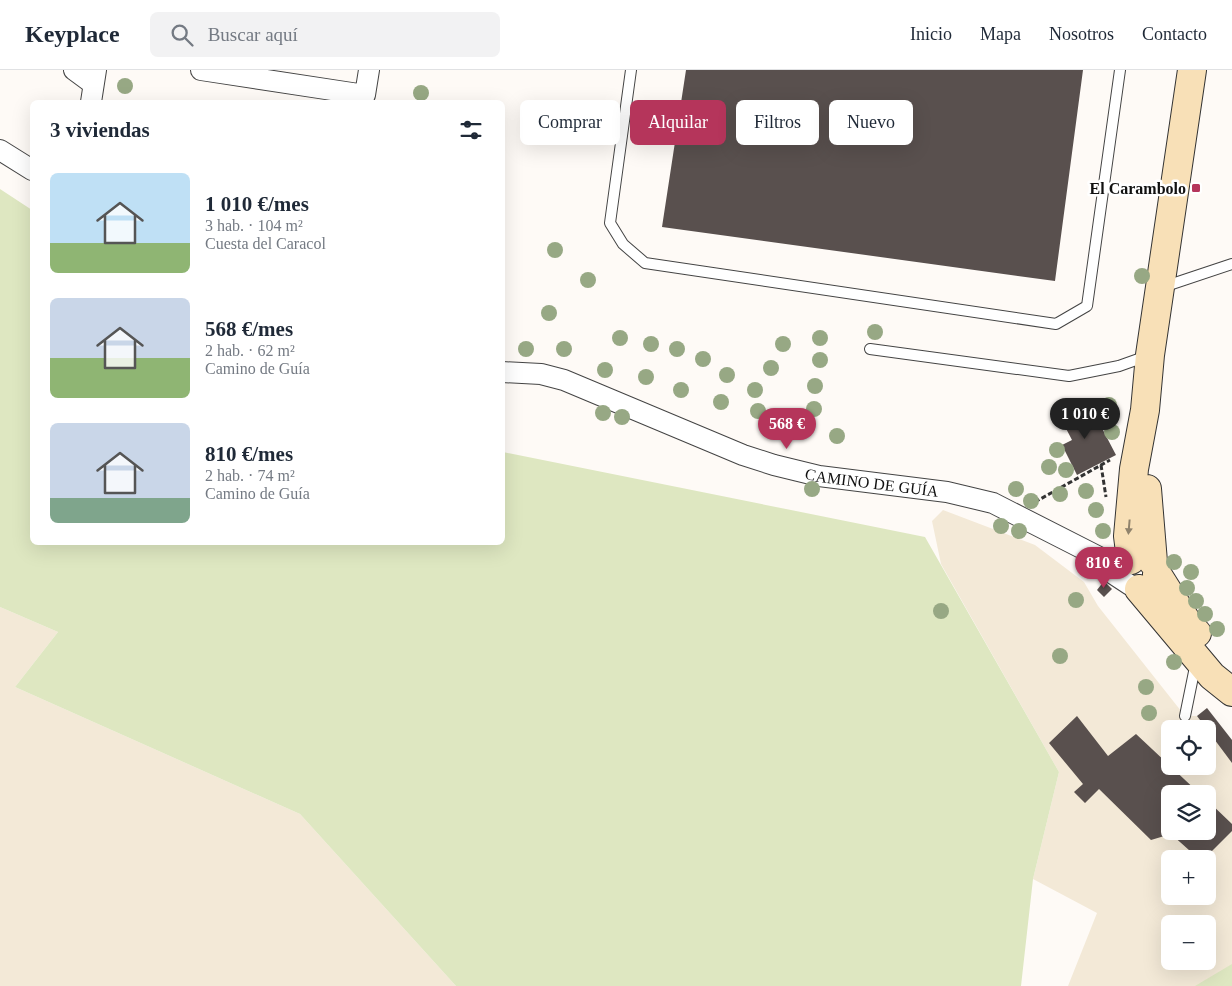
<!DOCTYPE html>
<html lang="es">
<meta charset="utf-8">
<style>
body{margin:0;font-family:Georgia,serif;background:#f2f2f3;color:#1f2937;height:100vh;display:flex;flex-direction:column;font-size:19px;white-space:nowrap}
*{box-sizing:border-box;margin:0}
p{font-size:16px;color:#747a83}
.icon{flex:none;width:28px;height:28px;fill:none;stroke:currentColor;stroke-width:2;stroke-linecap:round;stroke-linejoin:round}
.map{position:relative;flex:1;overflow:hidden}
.sheet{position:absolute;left:30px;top:30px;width:475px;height:445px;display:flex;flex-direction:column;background:#fff;border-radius:8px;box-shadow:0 5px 20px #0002}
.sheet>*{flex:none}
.guide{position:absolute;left:520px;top:30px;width:475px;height:45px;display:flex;gap:10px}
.buttons{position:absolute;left:1161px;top:650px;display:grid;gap:10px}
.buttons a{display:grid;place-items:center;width:55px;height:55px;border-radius:8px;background:#fff;box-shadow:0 5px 20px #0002;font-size:25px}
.price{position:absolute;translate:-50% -42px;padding:0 11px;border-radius:18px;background:#b5355b;color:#fff;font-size:16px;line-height:32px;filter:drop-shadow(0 1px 2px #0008)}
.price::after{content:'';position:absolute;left:50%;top:30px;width:15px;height:11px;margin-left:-8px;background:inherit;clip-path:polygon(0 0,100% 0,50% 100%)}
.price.active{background:#222;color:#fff}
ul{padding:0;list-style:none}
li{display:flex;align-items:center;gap:15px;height:125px;padding:0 20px}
li span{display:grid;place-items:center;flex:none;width:140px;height:100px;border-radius:8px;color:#555}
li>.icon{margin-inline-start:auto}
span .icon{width:60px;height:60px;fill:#fffc;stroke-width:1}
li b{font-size:21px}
h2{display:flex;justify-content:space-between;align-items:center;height:60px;padding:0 20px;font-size:21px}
.pill{padding:0 18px;border-radius:8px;background:#fff;box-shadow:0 5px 20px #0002;font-size:18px;line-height:45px}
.pill.active{background:#b5355b;color:#fff}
header{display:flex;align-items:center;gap:30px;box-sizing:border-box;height:70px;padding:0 25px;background:#fff;border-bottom:1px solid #e0e1e3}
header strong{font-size:24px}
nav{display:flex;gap:28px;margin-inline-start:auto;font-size:18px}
.search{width:350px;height:45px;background:#f2f2f3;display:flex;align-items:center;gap:12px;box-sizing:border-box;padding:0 18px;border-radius:8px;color:#747a83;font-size:19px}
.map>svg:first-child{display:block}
</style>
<header>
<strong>Keyplace</strong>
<div class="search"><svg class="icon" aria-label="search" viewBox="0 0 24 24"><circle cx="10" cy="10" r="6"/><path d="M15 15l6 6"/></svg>Buscar aquí</div>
<nav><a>Inicio</a><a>Mapa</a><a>Nosotros</a><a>Contacto</a></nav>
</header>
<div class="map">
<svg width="1232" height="916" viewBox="0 0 1232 916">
<rect width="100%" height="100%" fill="#fefaf6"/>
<!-- farmland -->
<path fill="#f3e9d7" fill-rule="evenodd" d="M943,440L1035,475L1084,512L1098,536L1185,646H1197L1207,659H1170V696H1208V660L1232,692V895L1198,916H1068L1097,843L1033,809L1059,702L941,494L932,451ZM1170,724H1208V761H1170ZM1170,789H1208V826H1170ZM1170,854H1208V891H1170Z
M0,537L58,562L15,617L300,744L456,916H0Z"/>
<!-- green -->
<path fill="#dee7c1" d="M0,119L32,140V472H502L503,382L925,467L1059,702L1033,809L1021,916H456L300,744L15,617L58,562L0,537Z
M1232,894V916H1195Z"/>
<!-- building -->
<path fill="#59504e" d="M686,0H1083L1055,211L662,157Z
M1078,333L1084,345L1093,341L1116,385L1077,405L1062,375L1072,370L1058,343Z
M1104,511L1112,519L1104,527L1097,520Z
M1207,638L1232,670V693L1197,646Z
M1077,646L1108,686L1136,664L1200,724H1170V761H1208V731L1232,754V761L1204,789H1199L1171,764L1151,770L1099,719L1085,733L1074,722L1083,714L1049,673Z"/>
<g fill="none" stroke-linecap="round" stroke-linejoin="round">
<defs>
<path id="service" d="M631,0L610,153L623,174L645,193L1056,254L1087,236L1120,0
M1163,217L1232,194
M870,279L1069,306L1119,296L1147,286
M1185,646L1196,592"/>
<g id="minor">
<path d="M74,0L93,14"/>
<path d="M201,0L365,25L369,0"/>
<path d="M91,32L96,0"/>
<path d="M0,80L32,100"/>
<path id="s1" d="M502,302L541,304L564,310L743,385L774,395L819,406L947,422L993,433L1103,489L1127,495"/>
<path d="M1095,492L1130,515"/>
</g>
<path id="secondary" d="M1147,419L1153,492
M1131,490L1128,466L1134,399L1145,340L1150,285L1192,0
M1157,504L1189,555L1197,563
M1139,519L1212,606L1232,622"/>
</defs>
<!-- service casing -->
<use href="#service" stroke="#444" stroke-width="12"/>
<!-- minor casing -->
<use href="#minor" stroke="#444" stroke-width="22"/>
<!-- secondary casing -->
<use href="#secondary" stroke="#333" stroke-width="30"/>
<!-- path -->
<path stroke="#333" stroke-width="3" stroke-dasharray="5 2.5" stroke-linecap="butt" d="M1101,395L1106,427
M1035,432L1110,390"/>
<!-- service -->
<use href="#service" stroke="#fff" stroke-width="10"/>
<!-- minor -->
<use href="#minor" stroke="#fff" stroke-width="20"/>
<!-- secondary -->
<use href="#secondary" stroke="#f8e0b7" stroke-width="28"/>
</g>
<!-- trees -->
<g fill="#97a884">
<circle cx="125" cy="16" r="8"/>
<circle cx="421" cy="23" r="8"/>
<circle cx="555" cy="180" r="8"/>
<circle cx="1142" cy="206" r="8"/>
<circle cx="588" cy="210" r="8"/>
<circle cx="549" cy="243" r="8"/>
<circle cx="875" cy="262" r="8"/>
<circle cx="620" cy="268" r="8"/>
<circle cx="820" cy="268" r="8"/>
<circle cx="651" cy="274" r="8"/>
<circle cx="783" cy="274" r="8"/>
<circle cx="526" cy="279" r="8"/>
<circle cx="564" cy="279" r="8"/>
<circle cx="677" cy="279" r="8"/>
<circle cx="703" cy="289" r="8"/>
<circle cx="820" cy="290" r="8"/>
<circle cx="771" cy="298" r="8"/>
<circle cx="605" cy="300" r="8"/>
<circle cx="727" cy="305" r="8"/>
<circle cx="646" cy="307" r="8"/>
<circle cx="815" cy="316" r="8"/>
<circle cx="681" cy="320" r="8"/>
<circle cx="755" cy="320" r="8"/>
<circle cx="721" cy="332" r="8"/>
<circle cx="1109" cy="335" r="8"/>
<circle cx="814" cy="339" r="8"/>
<circle cx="758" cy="341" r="8"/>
<circle cx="603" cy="343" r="8"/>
<circle cx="622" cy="347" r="8"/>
<circle cx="805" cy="355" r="8"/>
<circle cx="1112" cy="362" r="8"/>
<circle cx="837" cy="366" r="8"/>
<circle cx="1057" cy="380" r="8"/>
<circle cx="1049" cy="397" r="8"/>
<circle cx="1066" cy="400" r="8"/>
<circle cx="812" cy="419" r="8"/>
<circle cx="1016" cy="419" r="8"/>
<circle cx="1086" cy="421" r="8"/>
<circle cx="1060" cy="424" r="8"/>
<circle cx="1031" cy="431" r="8"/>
<circle cx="1096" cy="440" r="8"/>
<circle cx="1001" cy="456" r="8"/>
<circle cx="1019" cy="461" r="8"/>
<circle cx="1103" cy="461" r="8"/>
<circle cx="1174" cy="492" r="8"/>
<circle cx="1191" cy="502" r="8"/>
<circle cx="1187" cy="518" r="8"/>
<circle cx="1076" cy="530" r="8"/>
<circle cx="1196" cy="531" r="8"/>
<circle cx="941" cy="541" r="8"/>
<circle cx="1205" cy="544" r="8"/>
<circle cx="1217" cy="559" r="8"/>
<circle cx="1060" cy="586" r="8"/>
<circle cx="1174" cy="592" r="8"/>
<circle cx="1146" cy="617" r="8"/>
<circle cx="1149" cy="643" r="8"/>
</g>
<!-- one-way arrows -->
<defs><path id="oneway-solid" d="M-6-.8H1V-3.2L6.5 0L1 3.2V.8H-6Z" transform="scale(1.25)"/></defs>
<use fill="#90836c" href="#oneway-solid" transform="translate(1129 457) rotate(95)"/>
<!-- markers -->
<rect fill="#b5355b" stroke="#fff" stroke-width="2" x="1191" y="113" width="10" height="10" rx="2.5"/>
<g text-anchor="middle" stroke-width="5" stroke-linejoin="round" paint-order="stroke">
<!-- poi labels -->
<g font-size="16" font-weight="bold" fill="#111" stroke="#fff" text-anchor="end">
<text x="1186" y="124">El Carambolo</text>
</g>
<!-- street labels -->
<g font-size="16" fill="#111" stroke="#fff">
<text dy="6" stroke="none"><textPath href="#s1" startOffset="389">CAMINO DE GUÍA</textPath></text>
</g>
</g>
</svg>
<div class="buttons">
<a><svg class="icon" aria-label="locate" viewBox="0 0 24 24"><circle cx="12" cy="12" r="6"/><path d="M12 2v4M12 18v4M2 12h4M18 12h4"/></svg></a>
<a><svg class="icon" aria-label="layers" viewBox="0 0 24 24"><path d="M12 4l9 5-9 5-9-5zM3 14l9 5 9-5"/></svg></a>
<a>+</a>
<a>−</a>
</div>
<b class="price active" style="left:1085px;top:370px">1 010 €</b>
<b class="price" style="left:787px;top:380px">568 €</b>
<b class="price" style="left:1104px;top:519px">810 €</b>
<div class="guide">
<a class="pill">Comprar</a>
<a class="pill active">Alquilar</a>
<a class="pill">Filtros</a>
<a class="pill">Nuevo</a>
</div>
<section class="sheet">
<h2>3 viviendas<svg class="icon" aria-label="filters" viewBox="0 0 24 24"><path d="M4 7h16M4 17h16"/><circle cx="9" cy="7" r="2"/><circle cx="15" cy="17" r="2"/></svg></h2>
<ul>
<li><span style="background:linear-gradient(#bfe0f5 70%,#8fb573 0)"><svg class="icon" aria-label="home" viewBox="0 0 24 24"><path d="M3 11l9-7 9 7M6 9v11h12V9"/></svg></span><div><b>1 010 €/mes</b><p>3 hab. · 104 m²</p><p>Cuesta del Caracol</p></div></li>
<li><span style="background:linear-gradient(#c9d6e8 60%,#8fb573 0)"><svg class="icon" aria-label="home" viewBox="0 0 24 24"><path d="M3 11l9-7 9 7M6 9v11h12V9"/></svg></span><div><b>568 €/mes</b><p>2 hab. · 62 m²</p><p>Camino de Guía</p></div></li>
<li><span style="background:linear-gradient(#c9d6e8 75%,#7fa58c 0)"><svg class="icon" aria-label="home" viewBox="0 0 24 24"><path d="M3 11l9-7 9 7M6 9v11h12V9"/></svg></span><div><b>810 €/mes</b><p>2 hab. · 74 m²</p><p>Camino de Guía</p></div></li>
</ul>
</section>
</div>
